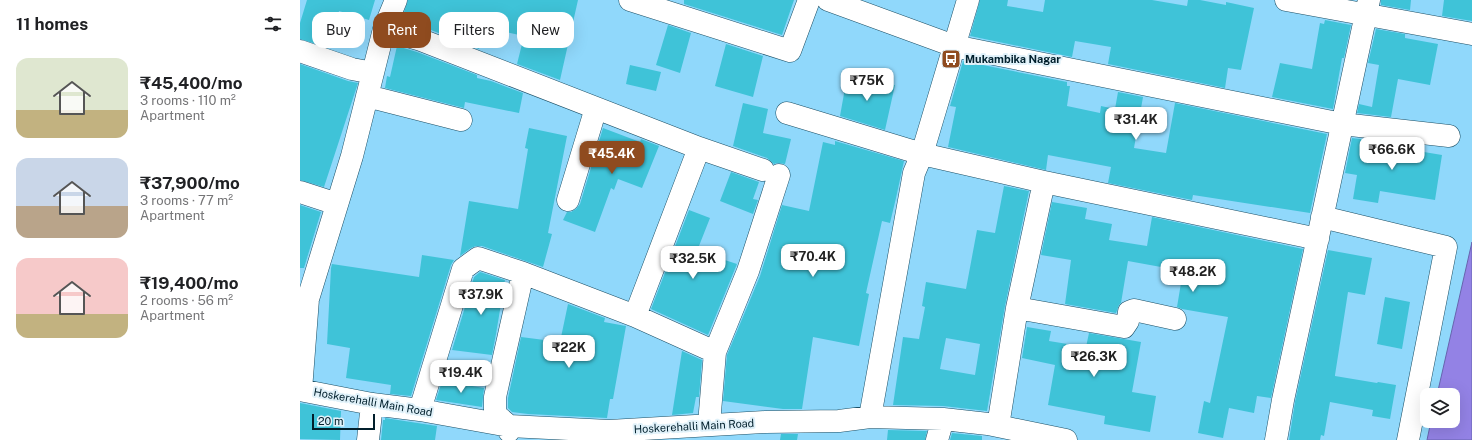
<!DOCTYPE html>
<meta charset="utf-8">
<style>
body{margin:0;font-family:"Public Sans",sans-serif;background:#f6f6f6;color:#202124;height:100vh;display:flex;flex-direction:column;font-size:15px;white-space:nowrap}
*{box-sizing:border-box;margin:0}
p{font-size:13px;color:#757577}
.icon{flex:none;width:22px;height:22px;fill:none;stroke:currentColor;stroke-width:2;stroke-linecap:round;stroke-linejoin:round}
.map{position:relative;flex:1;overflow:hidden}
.side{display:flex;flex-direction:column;background:#fff;width:300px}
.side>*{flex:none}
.hud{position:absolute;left:12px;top:12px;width:380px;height:36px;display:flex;gap:8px}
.fabs{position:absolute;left:1120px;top:388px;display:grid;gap:8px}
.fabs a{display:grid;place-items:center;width:40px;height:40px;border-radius:8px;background:#fff;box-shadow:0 4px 16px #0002;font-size:20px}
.scale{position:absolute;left:12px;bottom:10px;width:63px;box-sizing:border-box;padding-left:4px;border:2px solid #011f2c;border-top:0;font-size:11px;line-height:14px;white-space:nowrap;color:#011f2c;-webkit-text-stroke:3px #e0f1f9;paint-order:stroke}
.price{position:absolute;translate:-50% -34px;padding:0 9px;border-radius:8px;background:#fff;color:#222;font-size:13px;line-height:26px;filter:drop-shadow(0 1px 2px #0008)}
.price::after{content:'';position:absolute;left:50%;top:24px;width:12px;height:9px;margin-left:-6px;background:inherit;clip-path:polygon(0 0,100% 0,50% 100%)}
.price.current{background:#8f4b1f;color:#fff}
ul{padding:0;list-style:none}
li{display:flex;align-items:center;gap:12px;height:100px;padding:0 16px}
li span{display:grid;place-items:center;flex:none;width:112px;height:80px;border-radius:12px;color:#555}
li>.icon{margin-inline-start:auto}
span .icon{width:48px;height:48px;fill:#fffc;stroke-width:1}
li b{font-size:17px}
h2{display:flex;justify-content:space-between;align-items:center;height:48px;padding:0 16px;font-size:17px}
.chip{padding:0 14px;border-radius:12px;background:#fff;box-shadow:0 4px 16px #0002;font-size:14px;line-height:36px}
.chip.current{background:#8f4b1f;color:#fff}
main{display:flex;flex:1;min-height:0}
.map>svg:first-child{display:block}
</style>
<main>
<section class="side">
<h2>11 homes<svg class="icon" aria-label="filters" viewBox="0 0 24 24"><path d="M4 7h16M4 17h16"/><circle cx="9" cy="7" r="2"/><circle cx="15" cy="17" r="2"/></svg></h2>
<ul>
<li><span style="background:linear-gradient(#dfe7d0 65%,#c2b280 0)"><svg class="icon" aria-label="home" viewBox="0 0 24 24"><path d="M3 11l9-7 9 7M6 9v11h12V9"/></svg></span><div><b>₹45,400/mo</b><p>3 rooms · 110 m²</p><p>Apartment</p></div></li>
<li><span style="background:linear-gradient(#c9d6e8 60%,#b9a48a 0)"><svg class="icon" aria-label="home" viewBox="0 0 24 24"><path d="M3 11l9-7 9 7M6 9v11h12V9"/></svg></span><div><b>₹37,900/mo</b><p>3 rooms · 77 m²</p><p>Apartment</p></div></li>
<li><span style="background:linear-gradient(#f6c9c9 70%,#c2b280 0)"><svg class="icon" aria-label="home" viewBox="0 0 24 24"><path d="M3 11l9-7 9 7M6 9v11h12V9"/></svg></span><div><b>₹19,400/mo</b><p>2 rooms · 56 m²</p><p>Apartment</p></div></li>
</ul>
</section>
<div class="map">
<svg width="1172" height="440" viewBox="0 0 1172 440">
<rect width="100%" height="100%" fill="#90d8fb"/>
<!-- water -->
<path fill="#9382e5" stroke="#6764ae" d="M1172,242V440H1127L1131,421H1153V395H1137Z"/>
<!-- building -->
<path fill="#3fc3d8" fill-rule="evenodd" d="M7,0H75L69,20L39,11L37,21L35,20L26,47L0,39V23Z
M108,0H278L260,80L217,64L224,36L184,27L179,49L126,28L101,21Z
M384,0H494L482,35L384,4Z
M680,0H708L707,6L743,12L745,0H852L887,6L888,0H900L926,5V2L954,8L941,70L928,68L925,88L808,64L811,47L775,41L772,57L670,36Z
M1081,0H1111L1110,10L1081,5Z
M1144,0H1172V21L1142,16Z
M1025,20L1051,25L1044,58H1042L1033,109L972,97L980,63L1012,69L1020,23L1024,24Z
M368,25L391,33L380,73L356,65Z
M1076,29L1105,34V38L1138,44L1130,85L1098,79L1091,117L1057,113L1059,104L1072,107L1079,65L1068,63Z
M426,44L463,56L453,97L415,86Z
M97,46L117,52L177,75V78L191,81L223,93L219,113L165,102L164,108L85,88L87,76L90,77Z
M663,61L767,82V86H770L767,106L800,113L801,106L815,109L818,92L843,97L834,148L866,153L875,103L1027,134L1010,213L893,195L892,200L808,183L811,167L748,155L746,170L648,147L656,107L650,106Z
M0,64L48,81L58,83L24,187L0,180Z
M330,65L361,72L356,91L326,84Z
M547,77L595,85L585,130L540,116Z
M443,103L468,109L463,133L491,139L485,164L477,163L474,164L467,158L433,146Z
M229,128L267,136L248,233L252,234L243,267L182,246H176L171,248L160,256L169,201L218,209L228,149L225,148Z
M303,128L340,142L341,139L359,146L342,188L318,179L314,190L311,188L295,232L263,220L267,212H271L276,209L280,204Z
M1052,138L1086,142L1085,148L1117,154L1118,151L1142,155L1135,200L1080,191L1078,203L1053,199L1057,175L1045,173Z
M535,141L604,161L596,198L590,223L582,221L566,293L569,294L559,346L513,337L502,409H483L423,401L427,355L460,276L482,205L509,211L523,142L535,145Z
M431,172L459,182L453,199L458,200L453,214L420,201Z
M704,186L729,191L705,306L687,411L643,406L593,405L603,337L619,339L625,307L622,306L626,282L666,289L677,230L695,233ZM646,338L680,344L675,375L640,369Z
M752,202L787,208L785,219L812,224L809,240L847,246L852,217L1003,249L971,398L957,396L954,413L929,408L923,438L898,433L904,401L910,403L928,317L882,309L877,307L883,271L828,261L821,303L819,305L816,313L765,304L771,260L741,255Z
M0,205L21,212L4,268H0Z
M389,210L410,218L397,251L437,264L408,335L351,309Z
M1028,250L1072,258L1065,295L1048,292L1035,375V376L1077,383L1078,382L1096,385L1090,419L1072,416L1073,410L1030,402L1024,436L1021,435L1020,440H989L995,402Z
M122,255L154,260L151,265L111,396L90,394L91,385L46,378L50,348L27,344L31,268L32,264L119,277Z
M180,272L205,280L196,334L192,355L152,350L174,277Z
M1085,297L1110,302L1102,349L1077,344Z
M268,304L305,318L304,322L326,326L313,399H310L307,418L228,414L212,412L208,408V398L221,337L260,342Z
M727,327L751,331L749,341L786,347L789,333L841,342L832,392L856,396L850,432L804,424L805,416L748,405L755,365L722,358Z
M382,351L402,360L399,397H396L393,413L372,415Z
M142,381L184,388L182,407L136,400Z
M0,403L41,411L40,440L0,439Z
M85,418L137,426L135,440H81L83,420H85Z
M588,430L627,431L625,440H587Z
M652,433L682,436V440H650Z
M481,434H498L497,440H480Z"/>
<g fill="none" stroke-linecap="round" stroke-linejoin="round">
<defs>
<path id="minor" d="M330,0L490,51L509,0
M528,0L654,46L1042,124L1149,136
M986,0L1172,34
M84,29L121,40L399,148L463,170
M0,51L52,69L73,73
M67,96L161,120
M487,113L622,154L744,182L1018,239
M0,192L37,204
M268,200L296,108
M1022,217L1146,247L1108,440
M717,308L824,327L828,321L829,312L834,310L875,319
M335,316L399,148
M0,390L72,404L120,410L209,426L309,431L465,422L539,421L570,417L643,419L688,424L766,440
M1,390L8,299L52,156L84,29L96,0
M120,410L163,269L178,258L223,273L335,316L415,352
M570,417L614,173L622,154L668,0
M409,424L415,352L448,271L479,175
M698,426L717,308L744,182
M209,431V426L195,414V397L223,273
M68,440L72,404
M637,440L643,419
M976,440L983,400L1069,0"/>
</defs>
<!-- minor casing -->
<use href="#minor" stroke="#1c4f65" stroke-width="23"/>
<!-- minor -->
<use href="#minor" stroke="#fff" stroke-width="22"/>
</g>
<!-- icons -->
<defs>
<symbol id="bus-square" viewBox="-11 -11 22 22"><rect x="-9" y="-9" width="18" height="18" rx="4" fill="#8f4b1f" stroke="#e0f1f9"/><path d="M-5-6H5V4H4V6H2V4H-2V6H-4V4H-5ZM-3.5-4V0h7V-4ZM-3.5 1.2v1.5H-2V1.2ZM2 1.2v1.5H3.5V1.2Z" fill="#fff"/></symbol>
</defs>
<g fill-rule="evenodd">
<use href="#bus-square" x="640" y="48" width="22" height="22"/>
</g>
<g text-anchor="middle" stroke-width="4" stroke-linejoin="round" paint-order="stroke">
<!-- poi labels -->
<g font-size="11" font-weight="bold" fill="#011f2c" stroke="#e0f1f9" text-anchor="start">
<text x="665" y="63">Mukambika Nagar</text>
</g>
<!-- street labels -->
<g font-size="11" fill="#011f2c" stroke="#e0f1f9">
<text transform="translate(73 402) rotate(10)" y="4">Hoskerehalli Main Road</text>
<text transform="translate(394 426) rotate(-3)" y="4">Hoskerehalli Main Road</text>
</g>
</g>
</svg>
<div class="fabs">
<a><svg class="icon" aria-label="layers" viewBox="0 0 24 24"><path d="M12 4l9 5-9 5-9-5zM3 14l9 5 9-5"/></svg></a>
</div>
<div class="scale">20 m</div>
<b class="price" style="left:567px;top:102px">₹75K</b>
<b class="price" style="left:836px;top:141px">₹31.4K</b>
<b class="price" style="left:1092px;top:171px">₹66.6K</b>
<b class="price current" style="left:312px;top:175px">₹45.4K</b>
<b class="price" style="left:513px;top:278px">₹70.4K</b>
<b class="price" style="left:393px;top:280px">₹32.5K</b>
<b class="price" style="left:893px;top:293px">₹48.2K</b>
<b class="price" style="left:181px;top:316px">₹37.9K</b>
<b class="price" style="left:269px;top:369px">₹22K</b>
<b class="price" style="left:794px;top:378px">₹26.3K</b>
<b class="price" style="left:161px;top:394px">₹19.4K</b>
<div class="hud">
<a class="chip">Buy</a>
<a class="chip current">Rent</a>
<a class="chip">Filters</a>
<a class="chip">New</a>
</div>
</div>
</main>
